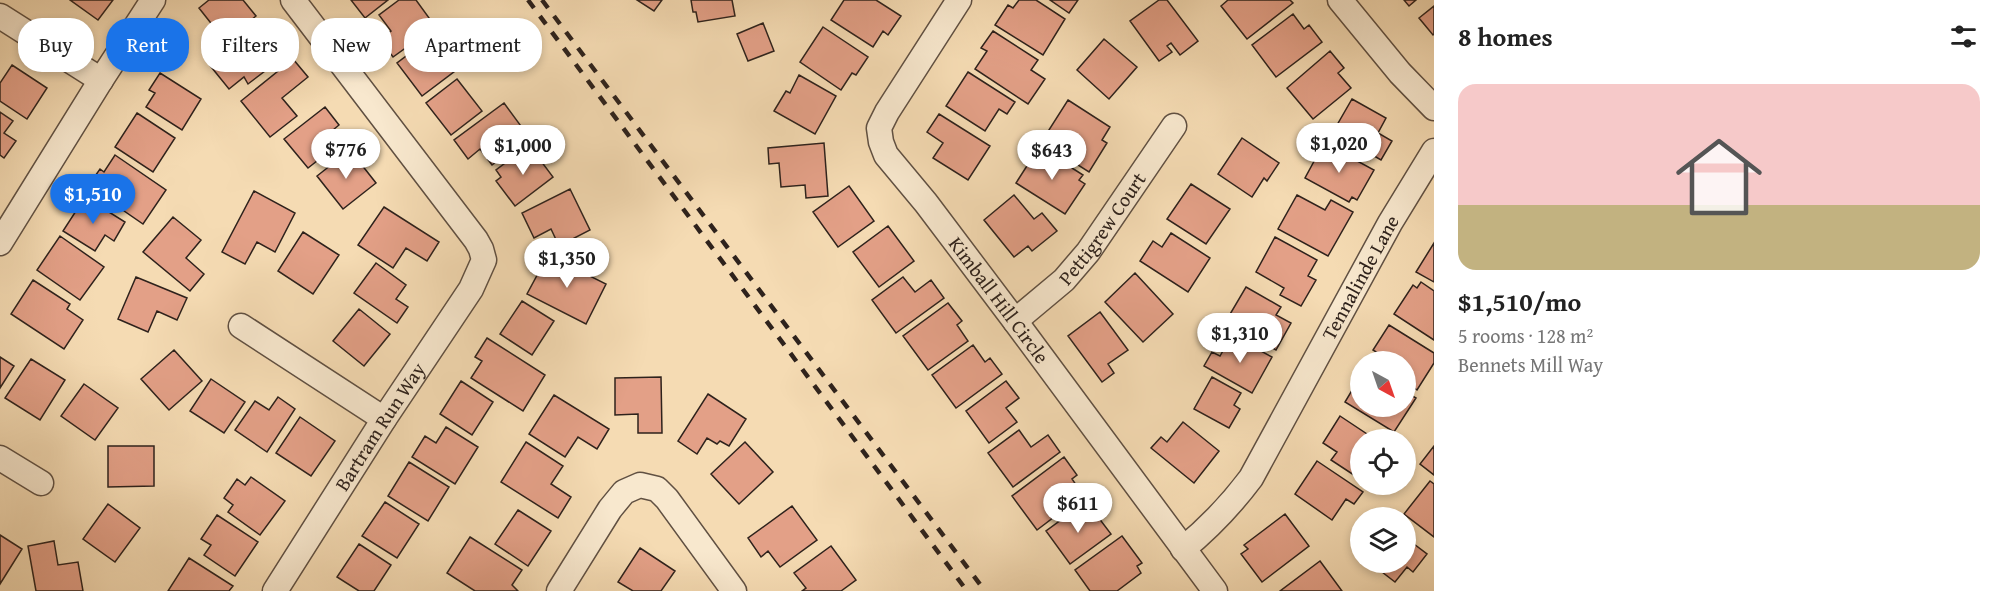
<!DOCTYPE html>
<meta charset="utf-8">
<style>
body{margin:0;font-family:"Gentium Book Plus",serif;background:#f2f2f2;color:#222;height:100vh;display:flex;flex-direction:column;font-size:22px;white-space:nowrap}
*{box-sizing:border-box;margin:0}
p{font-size:20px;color:#767676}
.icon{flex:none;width:33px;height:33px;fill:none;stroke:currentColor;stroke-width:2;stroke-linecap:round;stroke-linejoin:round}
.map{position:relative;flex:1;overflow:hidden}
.sheet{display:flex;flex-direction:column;background:#fff;width:570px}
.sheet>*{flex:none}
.hud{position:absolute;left:18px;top:18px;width:570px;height:54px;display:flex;gap:12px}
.needle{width:39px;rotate:140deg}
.tools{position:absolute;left:1350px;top:351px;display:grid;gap:12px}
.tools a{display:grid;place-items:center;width:66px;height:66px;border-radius:50%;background:#fff;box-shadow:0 3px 9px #0003;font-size:30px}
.price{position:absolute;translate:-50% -51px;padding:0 14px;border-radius:21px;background:#fff;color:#222;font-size:20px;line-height:39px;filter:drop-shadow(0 2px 3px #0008)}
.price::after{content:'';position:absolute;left:50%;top:36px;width:18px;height:14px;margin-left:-9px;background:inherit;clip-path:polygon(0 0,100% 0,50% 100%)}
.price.current{background:#1a73e8;color:#fff}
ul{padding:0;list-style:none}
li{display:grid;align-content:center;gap:12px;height:318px;padding:0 24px}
li span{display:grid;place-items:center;height:186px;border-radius:18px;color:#555}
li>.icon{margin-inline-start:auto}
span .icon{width:108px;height:108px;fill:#fffc;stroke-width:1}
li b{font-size:26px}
h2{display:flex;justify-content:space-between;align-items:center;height:72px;padding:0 24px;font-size:26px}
.chip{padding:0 21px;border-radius:24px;background:#fff;box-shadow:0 3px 9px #0003;font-size:21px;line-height:54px}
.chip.current{background:#1a73e8;color:#fff}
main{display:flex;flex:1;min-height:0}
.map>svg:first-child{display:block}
</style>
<main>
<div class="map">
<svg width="1434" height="591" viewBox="0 0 1434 591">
<rect width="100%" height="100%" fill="#f5dbb3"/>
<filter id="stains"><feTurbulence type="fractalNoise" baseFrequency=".00333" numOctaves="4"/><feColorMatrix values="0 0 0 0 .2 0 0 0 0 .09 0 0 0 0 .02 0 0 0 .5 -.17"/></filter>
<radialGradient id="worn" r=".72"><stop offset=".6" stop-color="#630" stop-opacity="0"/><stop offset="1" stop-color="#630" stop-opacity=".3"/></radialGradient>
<!-- building -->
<path fill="#e3a087" stroke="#2e221c" stroke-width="1.5" d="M70,0H113L98,20Z
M209,0H243L256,16L225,41L199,8Z
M351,0H388L365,18Z
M399,0H416L432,22L408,40L411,44L393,57L380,39L391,31L379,15Z
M637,0H662L654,11Z
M691,0H732L735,16L698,22L696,12H693Z
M844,0H876L901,16L888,35L883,31L873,47L831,20Z
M1019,0H1036L1065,19L1043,55L995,25L1008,5L1013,8Z
M1050,0H1078L1069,13Z
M1159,0H1167L1198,41L1180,55L1171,43L1167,46L1172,52L1159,61L1130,21Z
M1228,0H1290L1293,3L1247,39L1221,6Z
M1404,0H1416L1409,6Z
M1434,6V34L1433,35L1419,18Z
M1293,14L1304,29L1309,25L1322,42L1276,77L1252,45Z
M763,23L774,51L748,61L737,34Z
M255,25L267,40L271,36L286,55L248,84L244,77L229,89L208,63Z
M823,27L868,57L856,75L852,73L841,90L800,62Z
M993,31L1038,60L1031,70L1045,79L1028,104L975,69L987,51L981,48Z
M430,38L455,71L422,96L397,63Z
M1104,39L1137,67L1109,99L1077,70Z
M1330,51L1344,68L1338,73L1351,88L1313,119L1287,88Z
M293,59L308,77L282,98L297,116L270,137L241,101Z
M12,65L47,88L27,119L0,101V83Z
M968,72L1015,102L1007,114L999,109L985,131L946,106Z
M160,73L201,99L182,130L146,107L155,93L149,90Z
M799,75L836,96L815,134L774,111L786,91L790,93Z
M457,79L482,111L451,135L426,103Z
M1352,99L1386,118L1378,133L1392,141L1381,160L1333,132Z
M1068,100L1110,127L1102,140L1107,143L1089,172L1070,160L1075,151L1047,133Z
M504,103L529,137L492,165L480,149L468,159L454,140Z
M325,107L339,125L327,135L336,146L308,168L284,139Z
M0,112L13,121L4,133L16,141L4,158L0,155Z
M137,113L175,138L153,172L115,147Z
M939,114L990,146L968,180L933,158L943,143L927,132Z
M1242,138L1279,163L1267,181L1264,178L1252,197L1218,174Z
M824,143L828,196L806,198L805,185L781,187L779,163L769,164L768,148Z
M1324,143L1374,170L1357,200L1352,197L1349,202L1305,178Z
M529,145L553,177L515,206L496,181L501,177L496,170Z
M1039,147L1083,175L1079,180L1085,184L1065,214L1016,183Z
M350,150L376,183L343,209L317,176Z
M115,155L166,190L143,224L88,186L100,169L104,172Z
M1191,184L1230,209L1206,244L1167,219Z
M849,186L874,221L838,247L813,212Z
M570,189L590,230L559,246L551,229L534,238L522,213Z
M254,191L295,213L275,252L257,242L245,264L222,252Z
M1014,195L1034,219L1042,213L1057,231L1032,251L1028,246L1014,257L984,220Z
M1297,195L1325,210L1331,200L1353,212L1328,256L1278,229Z
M85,197L125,222L114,241L105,235L95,251L63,231Z
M384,207L439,242L427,261L406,248L393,268L358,245Z
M173,217L201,240L186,258L204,274L190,291L143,252Z
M888,226L914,261L879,287L853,252Z
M303,232L339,255L313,294L278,271Z
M1171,233L1210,258L1188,292L1140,261L1153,241L1162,247Z
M60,236L104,267L80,300L37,270Z
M1275,237L1317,260L1308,276L1316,280L1301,306L1280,295L1284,288L1256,272Z
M1434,243V282L1416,272Z
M548,255L606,284L586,324L527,294Z
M376,263L406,285L396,299L408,307L397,323L354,293Z
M1135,273L1173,314L1143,342L1105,302Z
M136,277L187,298L177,320L157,311L148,332L118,319Z
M903,277L915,292L931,280L944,298L896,333L872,300Z
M33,280L70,304L67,309L83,320L64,349L11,314Z
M1421,282L1434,291V340L1394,314L1413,285L1417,288Z
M1246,287L1281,307L1276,315L1291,323L1276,350L1226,321Z
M522,301L554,321L532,355L500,334Z
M948,303L962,321L957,325L968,341L928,370L903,336Z
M359,309L390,334L364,366L333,341Z
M1100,312L1128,350L1108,364L1114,373L1102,382L1068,336Z
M1389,325L1434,353V363L1417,390L1406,382V362H1386L1387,359L1373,350Z
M1232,335L1272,357L1252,393L1204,366L1212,352L1220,356Z
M487,338L545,375L523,411L471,378L482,361L475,357Z
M973,345L985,362L990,358L1002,374L956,408L932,375Z
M174,350L202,381L169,410L141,379Z
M0,357L14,366L0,388Z
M31,359L65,380L40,420L5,398Z
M661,377L662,433H638V414L615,415V378Z
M1212,377L1241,393L1234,405L1240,409L1229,428L1194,409Z
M1360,377V406H1406V392L1416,398L1394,432L1345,402Z
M211,379L245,402L224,433L190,411Z
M461,381L493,402L472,435L440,414Z
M1006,381L1019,398L1006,408L1017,422L989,443L966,411Z
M84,384L118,408L95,440L61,416Z
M708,394L746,419L729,446L720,441L717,444L707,438L697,454L678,441Z
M554,395L609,429L597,449L578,437L565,457L529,434Z
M278,397L295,409L267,452L235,430L255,401L269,410Z
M1340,416L1376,440H1360V479L1331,460L1337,452L1323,443Z
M300,417L335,441L311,476L276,453Z
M1183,422L1219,451L1194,483L1151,448L1161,437L1167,442Z
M446,427L478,447L455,484L412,457L425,436L436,443Z
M1019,430L1031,447L1048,435L1060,452L1013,487L988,453Z
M526,442L563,466L551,484L571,497L558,518L501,482Z
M745,442L773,472L739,504L711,474Z
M108,446H154V486L108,487Z
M1434,446V475L1420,464Z
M1064,457L1077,475L1072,479L1083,495L1037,530L1012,496Z
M1317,461L1363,492L1354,504L1346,499L1332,520L1295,494Z
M409,462L449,487L428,521L388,496Z
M251,477L285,501L260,535L228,512L233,505L224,498L237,479L245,485Z
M1430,481L1434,484V537L1404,514Z
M385,502L419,524L397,558L362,536Z
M108,504L140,528L115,562L83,539Z
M792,506L817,540L780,567L768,551L761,557L748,538Z
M1080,506L1086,514L1092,509L1111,534L1070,564L1046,531Z
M518,510L551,531L528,566L495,544Z
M1285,514L1309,546L1262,582L1241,554L1248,549L1244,545Z
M217,515L258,542L235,576L204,555L211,545L201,539Z
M0,535L22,549L0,584Z
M1122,536L1142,563L1137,566L1141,573L1117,591H1090L1075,570Z
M470,537L522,570L512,585L518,591H475L447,573Z
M1406,538L1427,554L1413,572L1407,567L1395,582L1369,562H1406Z
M54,541L58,565L78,562L83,591H36L28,546Z
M359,544L391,565L374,591H359L337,577Z
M831,546L856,580L841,591H802L806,588L794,573Z
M640,548L675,571L661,591H633L618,582Z
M189,558L233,586L229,591H168Z
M1320,561L1342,591H1280Z"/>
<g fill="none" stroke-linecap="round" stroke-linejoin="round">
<defs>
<g id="minor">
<path id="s1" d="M959,0L887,112L879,128L881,142L886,155L926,203L1015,321L1215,591"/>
<path d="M1340,0L1400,73L1434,108"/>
<path d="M0,16L101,80"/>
<path d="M0,243L101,80L153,0"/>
<path id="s2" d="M1015,321L1064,280L1088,252L1174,126"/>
<path d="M241,326L384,419"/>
<path d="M0,458L41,483"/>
<path id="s3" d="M1183,549C1210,527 1230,506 1251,478L1390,223L1434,151"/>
<path id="s4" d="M275,591L384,419L471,289L484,260L481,249L476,240L293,0"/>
<path d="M559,591L610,509L624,492L640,485L657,489L667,499L734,591"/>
</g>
</defs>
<!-- minor casing -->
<use href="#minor" stroke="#605042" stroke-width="27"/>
<!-- minor -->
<use href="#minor" stroke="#f8e8ce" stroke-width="24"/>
<!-- rail -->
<path stroke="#2e221c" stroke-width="4.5" stroke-dasharray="10 10" stroke-linecap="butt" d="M528,0L967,591
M542,0L985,591"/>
</g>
<g text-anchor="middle" stroke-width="4.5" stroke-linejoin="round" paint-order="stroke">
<!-- street labels -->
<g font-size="20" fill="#2e221c" stroke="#f8e8ce">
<text dy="7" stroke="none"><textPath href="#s2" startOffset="128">Pettigrew Court</textPath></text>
<text dy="7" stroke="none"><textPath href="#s3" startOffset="327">Tennalinde Lane</textPath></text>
<text dy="7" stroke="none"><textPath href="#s1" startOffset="363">Kimball Hill Circle</textPath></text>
<text dy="7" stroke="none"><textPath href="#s4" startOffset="195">Bartram Run Way</textPath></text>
</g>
</g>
<rect width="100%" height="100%" filter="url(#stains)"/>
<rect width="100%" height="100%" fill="url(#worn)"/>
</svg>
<div class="tools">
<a><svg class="needle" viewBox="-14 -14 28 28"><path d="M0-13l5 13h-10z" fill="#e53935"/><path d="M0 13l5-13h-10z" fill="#767676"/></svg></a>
<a><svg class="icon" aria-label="locate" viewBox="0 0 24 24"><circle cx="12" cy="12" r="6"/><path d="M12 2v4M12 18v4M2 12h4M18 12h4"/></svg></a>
<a><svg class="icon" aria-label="layers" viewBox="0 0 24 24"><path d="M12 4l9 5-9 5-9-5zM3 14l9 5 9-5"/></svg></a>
</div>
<b class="price" style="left:1339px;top:174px">$1,020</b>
<b class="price" style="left:523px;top:176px">$1,000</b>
<b class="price" style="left:346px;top:180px">$776</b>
<b class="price" style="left:1052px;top:181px">$643</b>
<b class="price current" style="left:93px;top:225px">$1,510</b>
<b class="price" style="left:567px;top:289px">$1,350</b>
<b class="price" style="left:1240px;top:364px">$1,310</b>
<b class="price" style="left:1078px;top:534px">$611</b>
<div class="hud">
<a class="chip">Buy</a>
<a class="chip current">Rent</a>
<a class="chip">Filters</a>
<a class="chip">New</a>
<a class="chip">Apartment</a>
</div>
</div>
<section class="sheet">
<h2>8 homes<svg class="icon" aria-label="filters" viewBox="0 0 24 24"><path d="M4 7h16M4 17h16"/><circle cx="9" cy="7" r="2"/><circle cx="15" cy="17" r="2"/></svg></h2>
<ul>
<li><span style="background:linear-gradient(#f6c9c9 65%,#c2b280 0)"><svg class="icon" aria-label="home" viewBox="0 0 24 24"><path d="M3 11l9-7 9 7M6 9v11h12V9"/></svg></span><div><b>$1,510/mo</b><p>5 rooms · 128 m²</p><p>Bennets Mill Way</p></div></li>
</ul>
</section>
</main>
